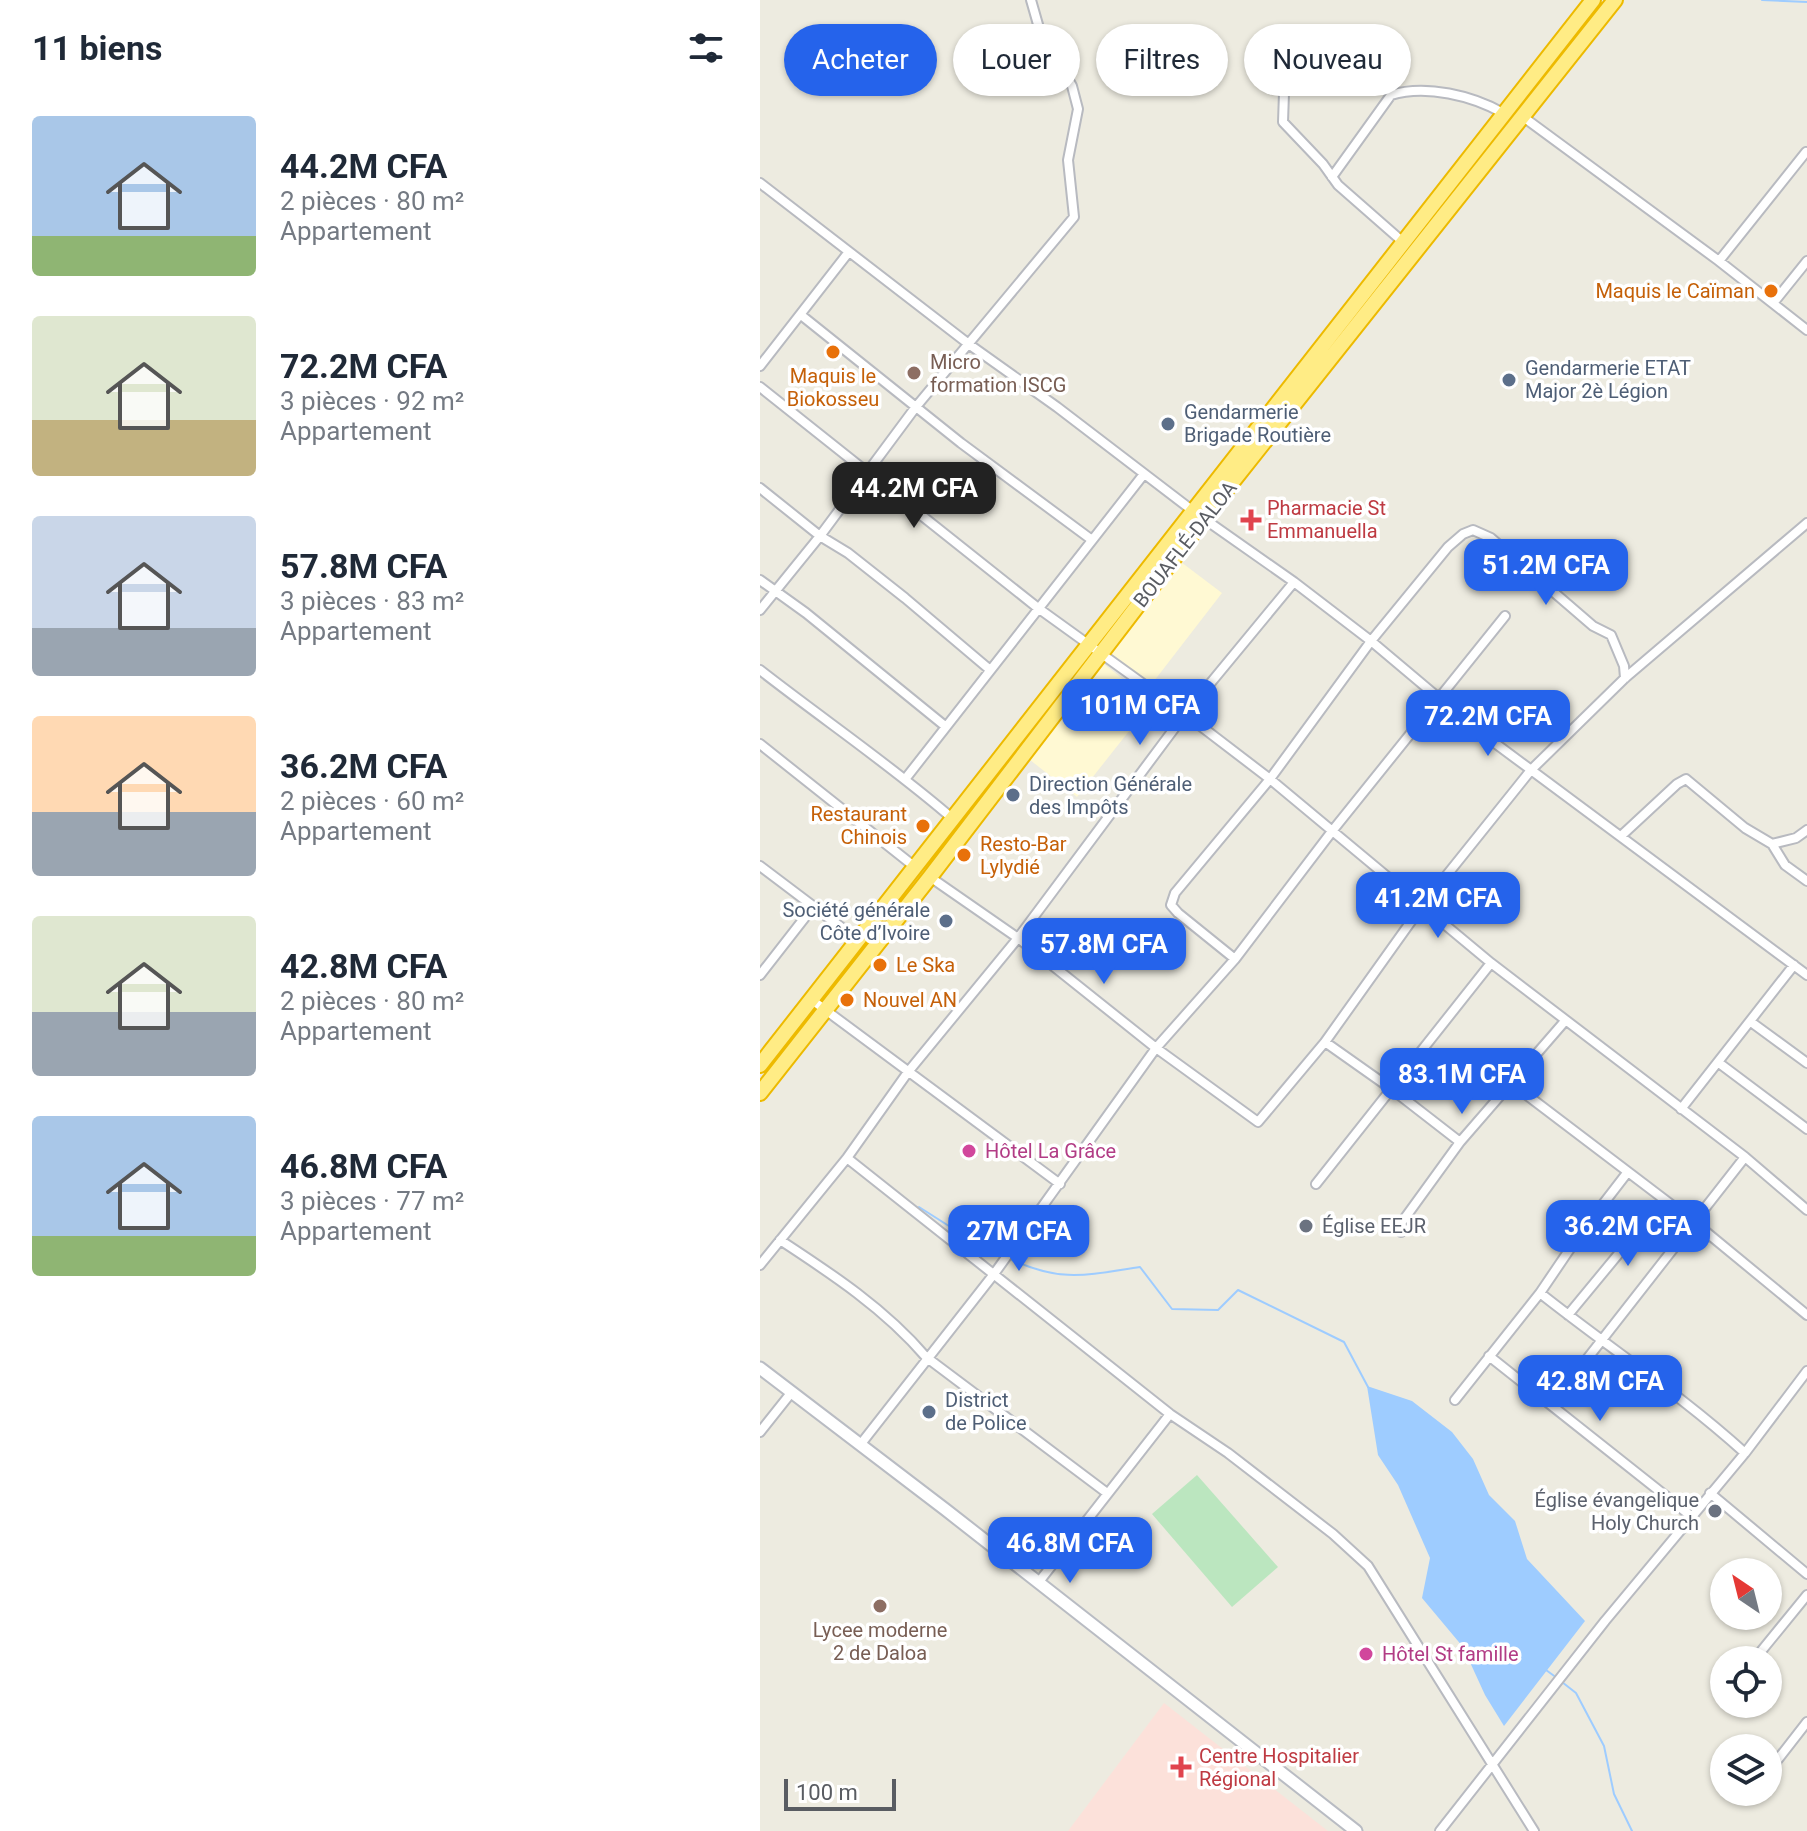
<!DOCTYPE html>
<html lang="fr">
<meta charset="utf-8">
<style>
body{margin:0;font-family:Roboto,sans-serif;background:#f6f6f7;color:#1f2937;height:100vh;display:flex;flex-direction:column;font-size:30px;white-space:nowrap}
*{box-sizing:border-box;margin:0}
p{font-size:26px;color:#747a83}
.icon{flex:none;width:44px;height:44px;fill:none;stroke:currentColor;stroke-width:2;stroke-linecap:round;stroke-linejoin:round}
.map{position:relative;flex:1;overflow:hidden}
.side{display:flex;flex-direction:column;background:#fff;width:760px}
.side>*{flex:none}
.banner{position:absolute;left:24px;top:24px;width:760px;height:72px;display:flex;gap:16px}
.needle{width:52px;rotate:325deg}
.buttons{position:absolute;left:950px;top:1558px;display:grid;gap:16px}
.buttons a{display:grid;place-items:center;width:72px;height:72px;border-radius:50%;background:#fff;box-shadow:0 2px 6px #0004;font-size:40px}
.scale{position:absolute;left:24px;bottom:20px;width:112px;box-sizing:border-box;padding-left:8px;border:4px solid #595c62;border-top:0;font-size:22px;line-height:28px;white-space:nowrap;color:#595c62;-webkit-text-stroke:6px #fff;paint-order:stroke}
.price{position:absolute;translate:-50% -68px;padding:0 18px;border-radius:16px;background:#2563eb;color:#fff;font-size:26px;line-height:52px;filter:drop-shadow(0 2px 4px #0008)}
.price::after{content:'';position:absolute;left:50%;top:48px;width:24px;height:18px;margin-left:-12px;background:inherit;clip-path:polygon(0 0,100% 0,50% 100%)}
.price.active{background:#222;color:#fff}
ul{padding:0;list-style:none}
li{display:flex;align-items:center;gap:24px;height:200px;padding:0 32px}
li span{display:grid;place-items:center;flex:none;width:224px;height:160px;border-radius:8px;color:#555}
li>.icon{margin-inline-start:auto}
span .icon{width:96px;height:96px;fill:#fffc;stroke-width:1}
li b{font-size:34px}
h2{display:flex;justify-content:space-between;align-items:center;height:96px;padding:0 32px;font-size:34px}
.chip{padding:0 28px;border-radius:36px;background:#fff;box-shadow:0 2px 6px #0004;font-size:28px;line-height:72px}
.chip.active{background:#2563eb;color:#fff}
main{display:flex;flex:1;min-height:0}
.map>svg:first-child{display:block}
</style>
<main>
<section class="side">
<h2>11 biens<svg class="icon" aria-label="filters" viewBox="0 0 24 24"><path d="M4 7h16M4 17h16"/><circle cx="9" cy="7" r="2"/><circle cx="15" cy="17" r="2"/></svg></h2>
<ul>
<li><span style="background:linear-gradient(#a9c7e8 75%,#8fb573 0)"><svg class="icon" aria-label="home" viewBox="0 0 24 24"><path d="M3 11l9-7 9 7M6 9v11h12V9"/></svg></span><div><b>44.2M CFA</b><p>2 pièces · 80 m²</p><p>Appartement</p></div></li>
<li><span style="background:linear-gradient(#dfe7d0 65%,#c2b280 0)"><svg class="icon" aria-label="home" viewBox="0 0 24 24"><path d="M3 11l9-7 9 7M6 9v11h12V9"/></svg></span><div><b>72.2M CFA</b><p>3 pièces · 92 m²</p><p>Appartement</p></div></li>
<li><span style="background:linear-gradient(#c9d6e8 70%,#9aa5b1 0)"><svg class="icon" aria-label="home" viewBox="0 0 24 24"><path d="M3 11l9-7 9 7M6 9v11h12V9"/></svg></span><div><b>57.8M CFA</b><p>3 pièces · 83 m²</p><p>Appartement</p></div></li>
<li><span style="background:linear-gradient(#ffd9b3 60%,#9aa5b1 0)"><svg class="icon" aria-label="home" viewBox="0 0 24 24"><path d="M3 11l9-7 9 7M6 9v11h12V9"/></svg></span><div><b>36.2M CFA</b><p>2 pièces · 60 m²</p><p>Appartement</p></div></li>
<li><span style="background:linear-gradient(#dfe7d0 60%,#9aa5b1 0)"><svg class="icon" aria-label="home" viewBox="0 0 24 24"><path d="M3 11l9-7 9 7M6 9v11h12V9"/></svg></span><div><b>42.8M CFA</b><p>2 pièces · 80 m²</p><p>Appartement</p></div></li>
<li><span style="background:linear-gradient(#a9c7e8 75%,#8fb573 0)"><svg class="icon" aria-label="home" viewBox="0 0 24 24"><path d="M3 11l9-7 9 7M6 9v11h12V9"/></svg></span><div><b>46.8M CFA</b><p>3 pièces · 77 m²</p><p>Appartement</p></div></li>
</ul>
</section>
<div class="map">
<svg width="1047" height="1831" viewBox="0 0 1047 1831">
<rect width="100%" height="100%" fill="#edebe0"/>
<!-- commercial -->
<path fill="#fff9d3" d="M417,559L462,593L391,685L346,650Z
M340,661L392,702L317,797L265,756Z"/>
<!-- medical -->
<path fill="#fce1da" d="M404,1703L568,1831H308Z"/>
<!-- green -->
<path fill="#bbe6bf" d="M437,1475L518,1567L472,1607L392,1514Z"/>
<!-- water -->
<path fill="#9eccff" d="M607,1386L652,1401L692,1432L713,1459L729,1495L755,1521L767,1559L825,1621L744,1726L725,1695L703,1647L662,1598L670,1558L638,1485L618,1455Z"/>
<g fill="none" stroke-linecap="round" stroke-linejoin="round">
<!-- stream -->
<path stroke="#9eccff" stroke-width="2" d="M1002,0L1047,2
M159,1207L211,1240L245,1256
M250,1259C301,1283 327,1275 380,1267L412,1309L458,1310L478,1290L584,1342L608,1387
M786,1670L797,1678
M802,1682L816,1693L844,1746L854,1794L872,1831"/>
<defs>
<path id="street" d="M515,82L524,93L523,122L563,164L578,185L643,242
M762,116L959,261L1047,330
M572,177L631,95C666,84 713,96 743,113
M0,183L210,345L297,407L433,511L534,582L611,641L712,726L1047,975
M959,261L1046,152
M1014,302L1047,261
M41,315L201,443L332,540
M0,366L88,253
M0,387L278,608L425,714L510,779L731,963L985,1157L1047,1210
M0,488L60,536L88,553L145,598L229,669
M0,580L46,613L185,726
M0,610L60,536L155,408L314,217L308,160L318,109L312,86L279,28L271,0
M0,670C64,720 132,766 193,819
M0,744L155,867
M146,778L384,474
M861,836L917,784L926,779L985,828L1012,844L1036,838L1047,830
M1012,844L1025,865L1047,881
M0,866L98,940
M170,877L258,938L396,1048L498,1122L565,1042L662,906L771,770L865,678L1047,523
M475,959L418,913L411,905L415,893L510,779L611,641L688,547L703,534L713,530L731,538L833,626L851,635L864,666L865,678
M0,975L53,907
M52,1000L300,1184
M991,1022L1047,1063
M565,1042L633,1090L700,1142
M959,1063L1047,1129
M751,1083L934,1222L1047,1315
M921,1109L1034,965
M87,1158L410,1414L468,1453L573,1534L608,1566L774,1831
M556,1184L731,963
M641,1232L642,1222L700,1142L805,1021
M20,1240C72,1274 125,1309 166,1357L347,1493
M0,1265L87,1158L148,1072L258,938L425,714L534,582
M780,1293C848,1347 920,1394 985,1453
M808,1315L903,1200
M729,1356L931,1516
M695,1400L780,1293L820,1234L867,1173
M791,1405L985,1157
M0,1432L31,1393
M100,1445L234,1274L396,1048L475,959L573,830L745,616
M950,1493L1047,1574
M278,1583L410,1414
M994,1660L1047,1595
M1008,1772L1047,1722
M680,1831L845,1621L985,1453L1047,1371"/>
<path id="secondary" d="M0,1368L186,1510L596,1831"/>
<path id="highway" d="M0,1065L833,0
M0,1093L170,877L473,481L855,0"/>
</defs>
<!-- street casing -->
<use href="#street" stroke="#b8bac0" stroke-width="12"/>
<!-- secondary casing -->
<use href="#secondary" stroke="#b9bcc3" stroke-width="15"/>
<!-- highway casing -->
<use href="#highway" stroke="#edba00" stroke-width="18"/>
<!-- street -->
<use href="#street" stroke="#fff" stroke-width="8"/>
<!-- secondary -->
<use href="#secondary" stroke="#fff" stroke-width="11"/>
<!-- highway -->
<use href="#highway" stroke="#ffec85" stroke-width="14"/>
</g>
<!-- markers -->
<g fill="#e8710a" stroke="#fff" stroke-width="3">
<circle cx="1011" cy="291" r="8"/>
<circle cx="73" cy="352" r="8"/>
<circle cx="163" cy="826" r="8"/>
<circle cx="204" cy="855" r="8"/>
<circle cx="120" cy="965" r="8"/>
<circle cx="87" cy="1000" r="8"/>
</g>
<g fill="#8d6e63" stroke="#fff" stroke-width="3">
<circle cx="154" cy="373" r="8"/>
<circle cx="120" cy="1606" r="8"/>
</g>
<g fill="#5c6f8a" stroke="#fff" stroke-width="3">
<circle cx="749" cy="380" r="8"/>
<circle cx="408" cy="424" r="8"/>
<circle cx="253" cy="795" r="8"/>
<circle cx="186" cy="921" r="8"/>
<circle cx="169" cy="1412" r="8"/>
</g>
<g fill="#e0444e" stroke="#fff" stroke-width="3">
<path d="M487 508h8v8h8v8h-8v8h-8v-8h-8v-8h8z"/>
<path d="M417 1755h8v8h8v8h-8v8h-8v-8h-8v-8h8z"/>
</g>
<g fill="#d1479c" stroke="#fff" stroke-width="3">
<circle cx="209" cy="1151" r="8"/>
<circle cx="606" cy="1654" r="8"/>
</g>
<g fill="#6b7280" stroke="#fff" stroke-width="3">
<circle cx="546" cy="1226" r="8"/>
<circle cx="955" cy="1511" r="8"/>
</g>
<g text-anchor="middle" stroke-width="7" stroke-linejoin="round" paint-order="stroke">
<!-- food labels -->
<g font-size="20" fill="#c56008" stroke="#fff" text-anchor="start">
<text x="995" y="298" text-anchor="end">Maquis le Caïman</text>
<text x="73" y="383" text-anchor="middle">Maquis le<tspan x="73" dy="23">Biokosseu</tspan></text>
<text x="147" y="821" text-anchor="end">Restaurant<tspan x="147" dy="23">Chinois</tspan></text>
<text x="220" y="851">Resto-Bar<tspan x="220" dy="23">Lylydié</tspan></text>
<text x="136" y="972">Le Ska</text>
<text x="103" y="1007">Nouvel AN</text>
</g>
<!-- education labels -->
<g font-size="20" fill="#785e54" stroke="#fff" text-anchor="start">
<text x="170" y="369">Micro<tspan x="170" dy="23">formation ISCG</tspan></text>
<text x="120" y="1637" text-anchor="middle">Lycee moderne<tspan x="120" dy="23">2 de Daloa</tspan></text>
</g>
<!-- service labels -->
<g font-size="20" fill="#4e5e75" stroke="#fff" text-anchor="start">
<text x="765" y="375">Gendarmerie ETAT<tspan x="765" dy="23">Major 2è Légion</tspan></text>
<text x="424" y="419">Gendarmerie<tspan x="424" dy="23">Brigade Routière</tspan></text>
<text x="269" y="791">Direction Générale<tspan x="269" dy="23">des Impôts</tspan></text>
<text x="170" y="917" text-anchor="end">Société générale<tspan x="170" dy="23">Côte d’Ivoire</tspan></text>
<text x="185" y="1407">District<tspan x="185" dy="23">de Police</tspan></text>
</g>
<!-- health labels -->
<g font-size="20" fill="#be3a42" stroke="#fff" text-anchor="start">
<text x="507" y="515">Pharmacie St<tspan x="507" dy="23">Emmanuella</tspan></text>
<text x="439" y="1763">Centre Hospitalier<tspan x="439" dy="23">Régional</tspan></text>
</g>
<!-- street labels -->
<g font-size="20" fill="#595c62" stroke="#fff">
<text transform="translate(425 544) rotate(-52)" y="7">BOUAFLÉ-DALOA</text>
</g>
<!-- hotel labels -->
<g font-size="20" fill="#b23c85" stroke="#fff" text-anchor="start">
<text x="225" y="1158">Hôtel La Grâce</text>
<text x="622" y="1661">Hôtel St famille</text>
</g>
<!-- worship labels -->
<g font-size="20" fill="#5b616d" stroke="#fff" text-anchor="start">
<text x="562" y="1233">Église EEJR</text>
<text x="939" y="1507" text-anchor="end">Église évangelique<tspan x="939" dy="23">Holy Church</tspan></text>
</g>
</g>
</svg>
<div class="buttons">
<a><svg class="needle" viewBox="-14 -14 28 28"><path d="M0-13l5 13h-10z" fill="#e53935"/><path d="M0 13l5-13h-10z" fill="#747a83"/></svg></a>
<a><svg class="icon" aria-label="locate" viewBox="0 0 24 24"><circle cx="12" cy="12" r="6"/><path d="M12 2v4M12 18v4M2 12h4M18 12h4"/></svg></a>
<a><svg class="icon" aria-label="layers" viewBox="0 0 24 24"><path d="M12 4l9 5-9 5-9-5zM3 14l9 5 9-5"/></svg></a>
</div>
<div class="scale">100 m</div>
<b class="price active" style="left:154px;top:530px">44.2M CFA</b>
<b class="price" style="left:786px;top:607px">51.2M CFA</b>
<b class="price" style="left:380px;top:747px">101M CFA</b>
<b class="price" style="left:728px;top:758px">72.2M CFA</b>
<b class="price" style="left:678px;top:940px">41.2M CFA</b>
<b class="price" style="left:344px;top:986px">57.8M CFA</b>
<b class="price" style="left:702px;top:1116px">83.1M CFA</b>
<b class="price" style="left:868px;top:1268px">36.2M CFA</b>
<b class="price" style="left:259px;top:1273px">27M CFA</b>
<b class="price" style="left:840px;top:1423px">42.8M CFA</b>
<b class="price" style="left:310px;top:1585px">46.8M CFA</b>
<div class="banner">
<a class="chip active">Acheter</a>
<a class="chip">Louer</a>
<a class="chip">Filtres</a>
<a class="chip">Nouveau</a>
</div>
</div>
</main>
